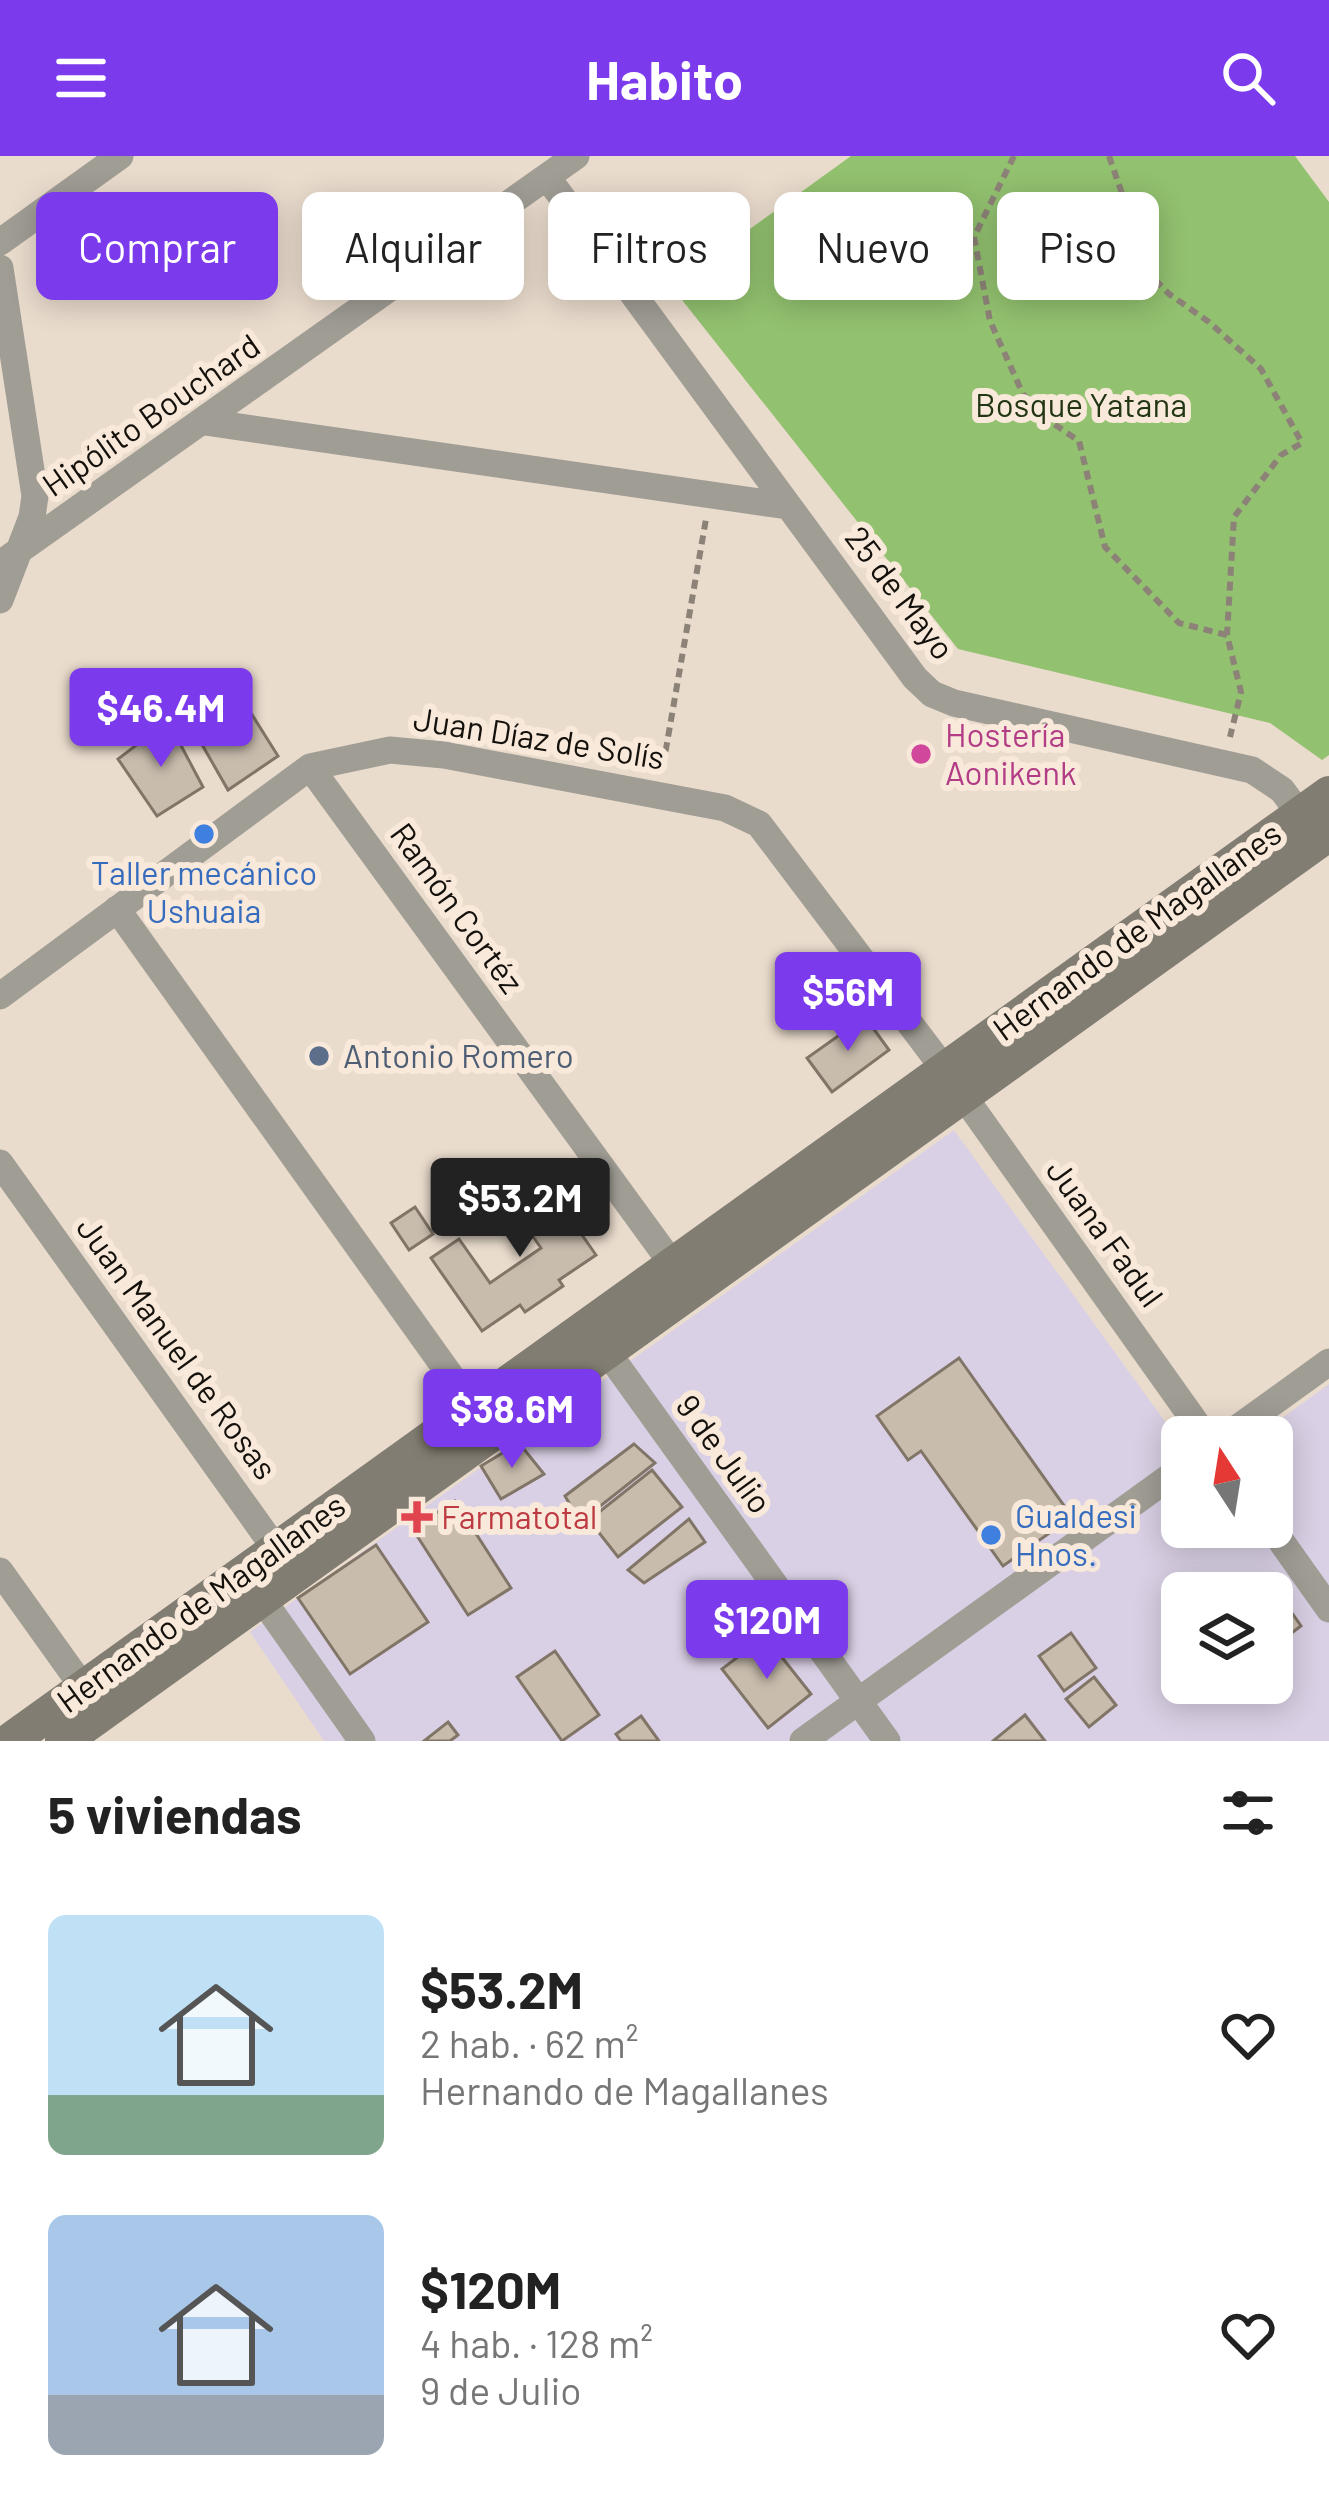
<!DOCTYPE html>
<html lang="es">
<meta charset="utf-8">
<style>
body{margin:0;font-family:Barlow,sans-serif;background:#f6f6f6;color:#222;height:100vh;display:flex;flex-direction:column;font-size:45px;white-space:nowrap}
*{box-sizing:border-box;margin:0}
p{font-size:39px;color:#767676}
.icon{flex:none;width:66px;height:66px;fill:none;stroke:currentColor;stroke-width:2;stroke-linecap:round;stroke-linejoin:round}
.map{position:relative;height:1585px;overflow:hidden}
.sheet{display:flex;flex-direction:column;background:#fff;flex:1}
.sheet>*{flex:none}
.guide{position:absolute;left:36px;top:36px;width:1257px;height:108px;display:flex;gap:24px}
.needle{width:78px;rotate:348deg}
.fabs{position:absolute;left:1161px;top:1260px;display:grid;gap:24px}
.fabs a{display:grid;place-items:center;width:132px;height:132px;border-radius:18px;background:#fff;box-shadow:0 6px 30px #0003;font-size:60px}
.price{position:absolute;translate:-50% -102px;padding:0 27px;border-radius:12px;background:#7c3aed;color:#fff;font-size:39px;line-height:78px;filter:drop-shadow(0 3px 6px #0008)}
.price::after{content:'';position:absolute;left:50%;top:72px;width:36px;height:27px;margin-left:-18px;background:inherit;clip-path:polygon(0 0,100% 0,50% 100%)}
.price.current{background:#222;color:#fff}
ul{padding:0;list-style:none}
li{display:flex;align-items:center;gap:36px;height:300px;padding:0 48px}
li span{display:grid;place-items:center;flex:none;width:336px;height:240px;border-radius:18px;color:#555}
li>.icon{margin-inline-start:auto}
span .icon{width:144px;height:144px;fill:#fffc;stroke-width:1}
li b{font-size:51px}
h2{display:flex;justify-content:space-between;align-items:center;height:144px;padding:0 48px;font-size:51px}
.tag{padding:0 42px;border-radius:18px;background:#fff;box-shadow:0 6px 30px #0003;font-size:42px;line-height:108px}
.tag.current{background:#7c3aed;color:#fff}
header{display:flex;justify-content:space-between;align-items:center;height:156px;padding:0 48px;background:#7c3aed;color:#fff;font-size:54px;font-weight:700}
.map>svg:first-child{display:block}
</style>
<header><svg class="icon" aria-label="menu" viewBox="0 0 24 24"><path d="M4 6h16M4 12h16M4 18h16"/></svg>Habito<svg class="icon" aria-label="search" viewBox="0 0 24 24"><circle cx="10" cy="10" r="6"/><path d="M15 15l6 6"/></svg></header>
<div class="map">
<svg width="1329" height="1585" viewBox="0 0 1329 1585">
<rect width="100%" height="100%" fill="#eadccd"/>
<!-- commercial -->
<path fill="#dad0e5" fill-rule="evenodd" d="M954,974L1182,1289V1371H1272V1281H1256L1329,1228V1585H324L250,1476ZM1182,1437H1272V1527H1182Z"/>
<!-- green -->
<path fill="#92c16f" d="M851,0H1295L1329,46V599L1322,604L1270,567L958,493L671,130Z"/>
<!-- building -->
<path fill="#c8bcad" stroke="#817567" stroke-width="3" d="M244,546L278,600L228,634L200,585Z
M168,565L203,631L157,660L118,603Z
M865,861L889,894L832,936L807,902Z
M541,1020L596,1099L559,1124L563,1130L525,1156L520,1149L482,1175L431,1102L459,1083L490,1127L541,1092L507,1044Z
M415,1051L433,1078L409,1094L391,1067Z
M959,1202L1072,1361L1003,1410L921,1295L908,1304L877,1260Z
M519,1287L544,1318L501,1343L481,1310Z
M634,1288L655,1307L580,1366L565,1340Z
M652,1314L682,1351L618,1401L589,1364Z
M455,1345L511,1432L468,1459L412,1372Z
M689,1363L705,1386L644,1427L628,1414Z
M376,1389L428,1466L350,1518L298,1442Z
M1278,1437L1301,1470L1272,1492V1439Z
M1071,1477L1096,1512L1064,1535L1039,1500Z
M765,1480L811,1538L768,1572L722,1513Z
M555,1495L599,1559L562,1585L517,1521Z
M1094,1521L1116,1549L1089,1571L1066,1543Z
M1025,1559L1045,1585H993Z
M641,1560L659,1585H621L616,1578Z
M448,1566L458,1579L450,1585H424Z"/>
<g fill="none" stroke-linecap="round" stroke-linejoin="round">
<!-- path -->
<path stroke="#8c8277" stroke-width="6" stroke-dasharray="9 6" stroke-linecap="butt" d="M1014,0L974,81L990,165L1023,238L1051,266L1079,285L1105,391L1179,467L1227,479
M1109,0L1127,52L1138,106L1169,138L1209,166L1261,213L1302,287L1281,299L1234,361L1227,479L1241,536L1230,581
M663,610L706,363"/>
<!-- minor -->
<path stroke="#a09d95" stroke-width="27" d="M547,21L915,522L932,538L954,547L1252,614L1282,634L1310,672
M0,86L120,0
M0,112L35,340L32,361L0,444
M205,266L788,350
M0,408L576,0
M310,611L673,1109
M117,753L473,1251
M0,840L310,611L390,594L444,599L725,652L759,668L945,914L1206,1281
M0,1007L285,1406
M595,1179L887,1585
M1225,1281L1329,1206
M1271,1371L1329,1453
M0,1415L95,1548
M253,1430L362,1585
M803,1585L1182,1312"/>
<!-- secondary -->
<path stroke="#827d72" stroke-width="36" d="M10,1585L1329,638
M63,1585L1329,677"/>
</g>
<!-- markers -->
<circle fill="#d1479c" stroke="#f8e9da" stroke-width="4.5" cx="921" cy="598" r="12"/>
<g fill="#3f7fe0" stroke="#f8e9da" stroke-width="4.5">
<circle cx="204" cy="678" r="12"/>
<circle cx="991" cy="1379" r="12"/>
</g>
<circle fill="#5c6f8a" stroke="#f8e9da" stroke-width="4.5" cx="319" cy="900" r="12"/>
<path fill="#e0444e" stroke="#f8e9da" stroke-width="4.5" d="M411 1343h12v12h12v12h-12v12h-12v-12h-12v-12h12z"/>
<g text-anchor="middle" stroke-width="12" stroke-linejoin="round" paint-order="stroke">
<!-- park labels -->
<g font-size="33" fill="#233614" stroke="#f8e9da">
<text x="1081" y="261">Bosque Yatana</text>
</g>
<!-- street labels -->
<g font-size="33" fill="#14100b" stroke="#f8e9da">
<text transform="translate(151 259) rotate(-35)" y="12">Hipólito Bouchard</text>
<text transform="translate(900 437) rotate(53)" y="12">25 de Mayo</text>
<text transform="translate(539 582) rotate(9)" y="12">Juan Díaz de Solís</text>
<text transform="translate(457 752) rotate(54)" y="12">Ramón Cortéz</text>
<text transform="translate(1137 775) rotate(-36)" y="12">Hernando de Magallanes</text>
<text transform="translate(1105 1077) rotate(54)" y="12">Juana Fadul</text>
<text transform="translate(177 1192) rotate(54)" y="12">Juan Manuel de Rosas</text>
<text transform="translate(724 1298) rotate(54)" y="12">9 de Julio</text>
<text transform="translate(201 1447) rotate(-36)" y="12">Hernando de Magallanes</text>
</g>
<!-- hotel labels -->
<g font-size="33" fill="#b23c85" stroke="#f8e9da" text-anchor="start">
<text x="945" y="591">Hostería<tspan x="945" dy="38">Aonikenk</tspan></text>
</g>
<!-- shop labels -->
<g font-size="33" fill="#366cbe" stroke="#f8e9da">
<text x="204" y="729">Taller mecánico<tspan x="204" dy="38">Ushuaia</tspan></text>
<text x="1015" y="1372" text-anchor="start">Gualdesi<tspan x="1015" dy="38">Hnos.</tspan></text>
</g>
<!-- service labels -->
<g font-size="33" fill="#4e5e75" stroke="#f8e9da" text-anchor="start">
<text x="343" y="912">Antonio Romero</text>
</g>
<!-- health labels -->
<g font-size="33" fill="#be3a42" stroke="#f8e9da" text-anchor="start">
<text x="441" y="1373">Farmatotal</text>
</g>
</g>
</svg>
<div class="fabs">
<a><svg class="needle" viewBox="-14 -14 28 28"><path d="M0-13l5 13h-10z" fill="#e53935"/><path d="M0 13l5-13h-10z" fill="#767676"/></svg></a>
<a><svg class="icon" aria-label="layers" viewBox="0 0 24 24"><path d="M12 4l9 5-9 5-9-5zM3 14l9 5 9-5"/></svg></a>
</div>
<b class="price" style="left:161px;top:614px">$46.4M</b>
<b class="price" style="left:848px;top:898px">$56M</b>
<b class="price current" style="left:520px;top:1104px">$53.2M</b>
<b class="price" style="left:512px;top:1315px">$38.6M</b>
<b class="price" style="left:767px;top:1526px">$120M</b>
<div class="guide">
<a class="tag current">Comprar</a>
<a class="tag">Alquilar</a>
<a class="tag">Filtros</a>
<a class="tag">Nuevo</a>
<a class="tag">Piso</a>
</div>
</div>
<section class="sheet">
<h2>5 viviendas<svg class="icon" aria-label="filters" viewBox="0 0 24 24"><path d="M4 7h16M4 17h16"/><circle cx="9" cy="7" r="2"/><circle cx="15" cy="17" r="2"/></svg></h2>
<ul>
<li><span style="background:linear-gradient(#bfe0f5 75%,#7fa58c 0)"><svg class="icon" aria-label="home" viewBox="0 0 24 24"><path d="M3 11l9-7 9 7M6 9v11h12V9"/></svg></span><div><b>$53.2M</b><p>2 hab. · 62 m²</p><p>Hernando de Magallanes</p></div><svg class="icon" aria-label="heart" viewBox="0 0 24 24"><path d="M12 20l-8-8c-3-5 5-10 8-4 3-6 11-1 8 4z"/></svg></li>
<li><span style="background:linear-gradient(#a9c7e8 75%,#9aa5b1 0)"><svg class="icon" aria-label="home" viewBox="0 0 24 24"><path d="M3 11l9-7 9 7M6 9v11h12V9"/></svg></span><div><b>$120M</b><p>4 hab. · 128 m²</p><p>9 de Julio</p></div><svg class="icon" aria-label="heart" viewBox="0 0 24 24"><path d="M12 20l-8-8c-3-5 5-10 8-4 3-6 11-1 8 4z"/></svg></li>
</ul>
</section>
